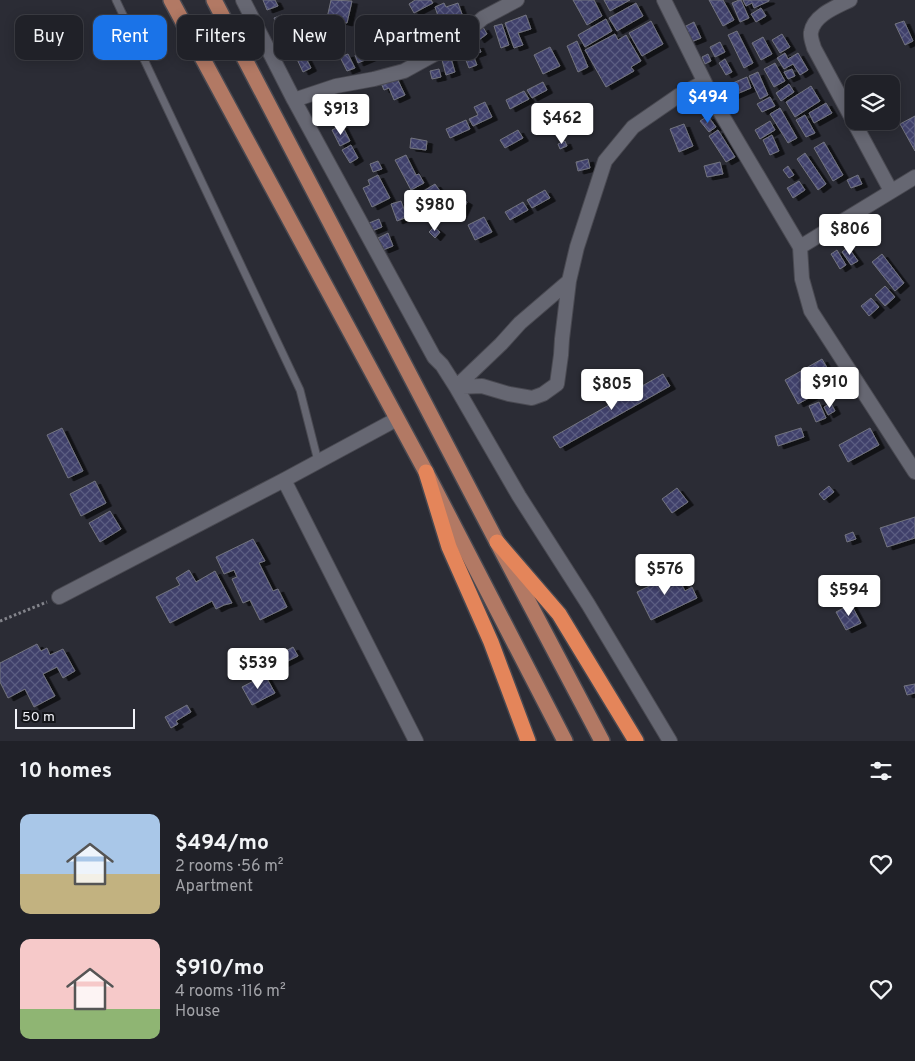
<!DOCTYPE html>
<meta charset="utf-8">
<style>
body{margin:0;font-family:Overpass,sans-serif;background:#2d2e34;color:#f1f3f6;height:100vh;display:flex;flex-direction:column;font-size:19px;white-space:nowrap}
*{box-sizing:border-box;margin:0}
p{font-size:16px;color:#a2a3a8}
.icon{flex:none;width:28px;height:28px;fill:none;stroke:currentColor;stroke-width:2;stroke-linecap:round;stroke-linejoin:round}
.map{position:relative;height:741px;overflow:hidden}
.panel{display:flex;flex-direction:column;background:#202128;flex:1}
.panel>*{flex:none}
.guide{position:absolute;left:15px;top:15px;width:500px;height:45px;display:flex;gap:10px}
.buttons{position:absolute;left:845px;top:75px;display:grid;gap:10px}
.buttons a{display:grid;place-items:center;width:55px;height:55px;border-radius:10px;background:#202128;box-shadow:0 2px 12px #0003,0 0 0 1px #3d3e45;font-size:25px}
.scale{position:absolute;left:15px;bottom:12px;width:120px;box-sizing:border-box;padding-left:5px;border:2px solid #f1f2f8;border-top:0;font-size:14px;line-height:18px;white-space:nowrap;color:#f1f2f8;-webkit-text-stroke:4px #141519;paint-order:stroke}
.price{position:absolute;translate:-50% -42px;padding:0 11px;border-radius:5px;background:#fff;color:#222;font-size:16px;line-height:32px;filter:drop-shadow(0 1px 2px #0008)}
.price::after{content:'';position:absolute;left:50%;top:30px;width:15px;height:11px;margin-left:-8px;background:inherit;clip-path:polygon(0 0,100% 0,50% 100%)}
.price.on{background:#1a73e8;color:#fff}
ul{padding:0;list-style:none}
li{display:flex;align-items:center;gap:15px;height:125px;padding:0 20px}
li span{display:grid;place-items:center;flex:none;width:140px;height:100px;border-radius:10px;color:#555}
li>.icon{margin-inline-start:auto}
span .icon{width:60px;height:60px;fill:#fffc;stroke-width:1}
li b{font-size:21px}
h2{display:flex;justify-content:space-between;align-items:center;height:60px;padding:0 20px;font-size:21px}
.chip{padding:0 18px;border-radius:10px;background:#202128;box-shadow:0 2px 12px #0003,0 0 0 1px #3d3e45;font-size:18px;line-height:45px}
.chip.on{background:#1a73e8;color:#fff}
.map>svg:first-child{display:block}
</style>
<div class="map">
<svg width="915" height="741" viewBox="0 0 915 741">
<defs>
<pattern id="building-cross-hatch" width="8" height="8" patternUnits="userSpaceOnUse" patternTransform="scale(1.25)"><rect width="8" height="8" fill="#3f416b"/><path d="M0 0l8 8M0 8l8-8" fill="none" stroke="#5b5d81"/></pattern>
<filter id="shadow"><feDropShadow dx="5.5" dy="3" stdDeviation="0" flood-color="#0009"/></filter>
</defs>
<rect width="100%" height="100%" fill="#2b2c35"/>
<!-- building -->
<path fill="url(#building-cross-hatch)" stroke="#73747f" filter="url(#shadow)" d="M263,0H275L278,6L267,10Z
M331,0L352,1L347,23L327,18Z
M415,0H431L433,3L414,13L409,4Z
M573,0H594L602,16L587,25Z
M604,0H630L610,11Z
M709,0H723L734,20L723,26Z
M739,0H741L749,18L740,22L732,3Z
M743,0H769V1L754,8L752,3L746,6Z
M444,3L446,7L458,3L462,14L440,22L435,7Z
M636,3L643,16L617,31L609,18Z
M761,8L766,16L756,22L751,14Z
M282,15L288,27L280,31L274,18Z
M526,15L531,29L518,33L523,45L514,48L505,23Z
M606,19L612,31L585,47L578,35Z
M651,21L663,44L642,56L629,33Z
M904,21L913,41L905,45L895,24Z
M694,22L701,38L691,42L684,27Z
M502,24L509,45L501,48L494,26Z
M483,27L487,34L479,40L474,33Z
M737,31L753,63L744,68L728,35Z
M615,34L618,40L626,35L641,61L631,67L634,71L606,87L585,50Z
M782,34L790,47L780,53L772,40Z
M399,35L403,45L385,53L381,44Z
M295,36L301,50L293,53L287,40Z
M763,37L772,54L761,60L752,43Z
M577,41L588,67L578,72L567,46Z
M720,42L725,52L715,57L710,47Z
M478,45L481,52L472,55L469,48Z
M375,46L379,54L358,63L355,55Z
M550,47L560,66L543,74L534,55Z
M785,53L788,59L798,53L808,70L800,75L793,64L784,69L777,58Z
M304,54L311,68L303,72L296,57Z
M348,54L355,68L347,71L340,57Z
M708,54L711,61L705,64L702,57Z
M473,55L477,65L469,68L465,58Z
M451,58L455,72L446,75L442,60Z
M725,59L732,72L726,75L719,63Z
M775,63L785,81L774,87L764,69Z
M439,69L441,77L432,79L430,71Z
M792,69L795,76L788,79L784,72Z
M758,72L768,95L760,99L749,76Z
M396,76L405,95L394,100L389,88L384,90L381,83Z
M747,77L751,88L732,96L728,85Z
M543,82L547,90L532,98L527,90Z
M789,84L794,92L781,101L776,93Z
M811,86L820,101L795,117L786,102Z
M524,91L529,99L510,109L506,100Z
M770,97L775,106L762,112L757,104Z
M485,102L492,117L473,126L469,119L478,115L474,107Z
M826,103L832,113L814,123L809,113Z
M780,108L797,138L788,143L770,114Z
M561,110L567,119L546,131L541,122Z
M805,115L815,133L806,137L796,120Z
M708,116L716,127L709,132L700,121Z
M915,116V151L900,124Z
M466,120L470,129L450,138L446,129Z
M770,121L775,130L760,139L755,130Z
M684,124L693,146L679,152L670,129Z
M342,125L350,141L340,146L332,130Z
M518,130L523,138L505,148L500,140Z
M718,130L735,157L726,162L709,136Z
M772,135L779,151L770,155L763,140Z
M411,138L427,141L426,150L410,148Z
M565,141L567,146L560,149L558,144Z
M824,142L843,175L833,181L814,148Z
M351,145L358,158L350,163L342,150Z
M805,153L826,184L818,190L797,159Z
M406,155L416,175L419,174L424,183L411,190L395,160Z
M588,159L590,168L578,171L576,162Z
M378,161L382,169L373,172L370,164Z
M720,162L723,174L707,177L704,166Z
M788,166L794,175L789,178L783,170Z
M378,175L390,198L372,207L363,188L370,185L368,180Z
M858,175L862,184L851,188L847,180Z
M799,181L805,190L793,198L787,188Z
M435,184L440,191L416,205L412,198Z
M545,190L550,198L532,208L527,200Z
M455,195L467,202L460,217L447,211Z
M401,201L407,217L397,221L391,204Z
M523,202L528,210L510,220L505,212Z
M484,217L492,232L475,240L468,225Z
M379,219L382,227L372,231L369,223Z
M434,227L440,232L435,238L429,232Z
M388,233L393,246L383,250L378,238Z
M848,247L858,261L851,265L842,252Z
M837,250L846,265L840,269L831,254Z
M882,254L904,283L895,291L872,262Z
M885,286L895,297L885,306L875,295Z
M871,298L879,307L869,316L861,306Z
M822,359L836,383L798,404L785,380Z
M663,374L670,386L560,448L553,437Z
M819,402L826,418L816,422L809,406Z
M831,403L835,411L828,415L824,407Z
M62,428L83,471L68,478L47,435Z
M801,428L804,437L778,446L775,436Z
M870,428L879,445L848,462L839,445Z
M95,481L106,503L81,516L70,494Z
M829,486L834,492L824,500L819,494Z
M677,488L688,502L672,513L662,499Z
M110,511L121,529L100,542L89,523Z
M915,517V538L887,547L880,528Z
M853,532L856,539L847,542L845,535Z
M253,539L265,561L259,563L273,591L278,589L287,607L260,620L250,600L243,603L232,579L237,577L234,570L224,574L216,557Z
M189,570L196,582L215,571L232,603L224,605L216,609L212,601L170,623L156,597L180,585L176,578Z
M676,573L685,591L692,587L697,598L651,620L637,592Z
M832,585L835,593L827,596L824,589Z
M851,604L861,623L846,630L836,612Z
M37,644L41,651L47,648L50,655L63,649L75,671L63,678L57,667L43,674L55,696L34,707L25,689L8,698L0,682V663Z
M293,647L298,656L282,664L278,655Z
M265,675L275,693L252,705L242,687Z
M915,684V693L907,695L904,686Z
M187,705L191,712L176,721L178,724L171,728L165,717Z"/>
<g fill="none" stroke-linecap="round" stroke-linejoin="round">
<defs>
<path id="lane" d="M116,0L300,390L318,461"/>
<path id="street" d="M243,0L294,100L434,357L442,365L456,387L482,386L509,394L532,398L543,394L557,384L561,355L562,339L569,281L577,247L605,161L633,127L678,96L704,82
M664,0L716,105L800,247L802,279L811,311L915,472
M850,0C836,7 814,15 811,32C810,37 813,44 814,48L891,191
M294,100L336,86L374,79L404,71L453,44L483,18L517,0
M800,247L915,177
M569,281L520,323L501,344L456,387L519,496L588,604L670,741
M284,480L416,741
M59,597L284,480L397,419"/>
<path id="primary" d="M171,0L426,472L565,741
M214,0L497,542L602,741"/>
<path id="highway" d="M426,472L449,547L491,642L528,741
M497,542L559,614L636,741"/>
</defs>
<!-- lane casing -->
<use href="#lane" stroke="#494951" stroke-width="9"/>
<!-- street casing -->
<use href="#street" stroke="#494951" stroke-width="16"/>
<!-- primary casing -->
<use href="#primary" stroke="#494951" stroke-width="18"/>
<!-- highway casing -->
<use href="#highway" stroke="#494951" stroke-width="18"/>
<!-- path -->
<path stroke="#83848b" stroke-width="3" stroke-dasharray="2.5 2.5" stroke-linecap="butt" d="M0,621L47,602"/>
<!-- lane -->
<use href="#lane" stroke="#666772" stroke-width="7"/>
<!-- street -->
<use href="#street" stroke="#666772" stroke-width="14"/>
<!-- primary -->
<use href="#primary" stroke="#b27964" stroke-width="15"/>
<!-- highway -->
<use href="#highway" stroke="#e4855a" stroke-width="15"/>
</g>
</svg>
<div class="buttons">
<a><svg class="icon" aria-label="layers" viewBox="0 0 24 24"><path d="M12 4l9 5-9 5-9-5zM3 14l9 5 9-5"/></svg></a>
</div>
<div class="scale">50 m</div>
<b class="price on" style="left:708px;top:124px">$494</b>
<b class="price" style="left:341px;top:136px">$913</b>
<b class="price" style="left:562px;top:145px">$462</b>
<b class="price" style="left:435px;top:232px">$980</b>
<b class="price" style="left:850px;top:256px">$806</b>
<b class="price" style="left:830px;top:409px">$910</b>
<b class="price" style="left:612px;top:411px">$805</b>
<b class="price" style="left:665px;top:596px">$576</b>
<b class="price" style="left:849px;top:617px">$594</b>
<b class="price" style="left:258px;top:690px">$539</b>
<div class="guide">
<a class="chip">Buy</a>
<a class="chip on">Rent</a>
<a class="chip">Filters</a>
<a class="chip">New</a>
<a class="chip">Apartment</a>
</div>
</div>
<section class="panel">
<h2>10 homes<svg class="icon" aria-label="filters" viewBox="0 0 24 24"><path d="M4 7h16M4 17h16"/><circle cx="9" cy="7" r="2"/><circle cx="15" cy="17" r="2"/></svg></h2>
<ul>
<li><span style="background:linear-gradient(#a9c7e8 60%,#c2b280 0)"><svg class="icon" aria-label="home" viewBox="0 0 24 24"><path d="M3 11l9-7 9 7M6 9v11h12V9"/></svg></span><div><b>$494/mo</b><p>2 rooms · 56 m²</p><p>Apartment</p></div><svg class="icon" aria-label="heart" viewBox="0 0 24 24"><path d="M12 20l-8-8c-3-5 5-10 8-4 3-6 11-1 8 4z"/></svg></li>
<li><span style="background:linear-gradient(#f6c9c9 70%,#8fb573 0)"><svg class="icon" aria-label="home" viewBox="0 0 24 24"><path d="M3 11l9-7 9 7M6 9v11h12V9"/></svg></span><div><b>$910/mo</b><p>4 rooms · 116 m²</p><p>House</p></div><svg class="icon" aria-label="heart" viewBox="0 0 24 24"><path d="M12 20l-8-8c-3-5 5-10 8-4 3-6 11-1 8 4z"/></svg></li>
</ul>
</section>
